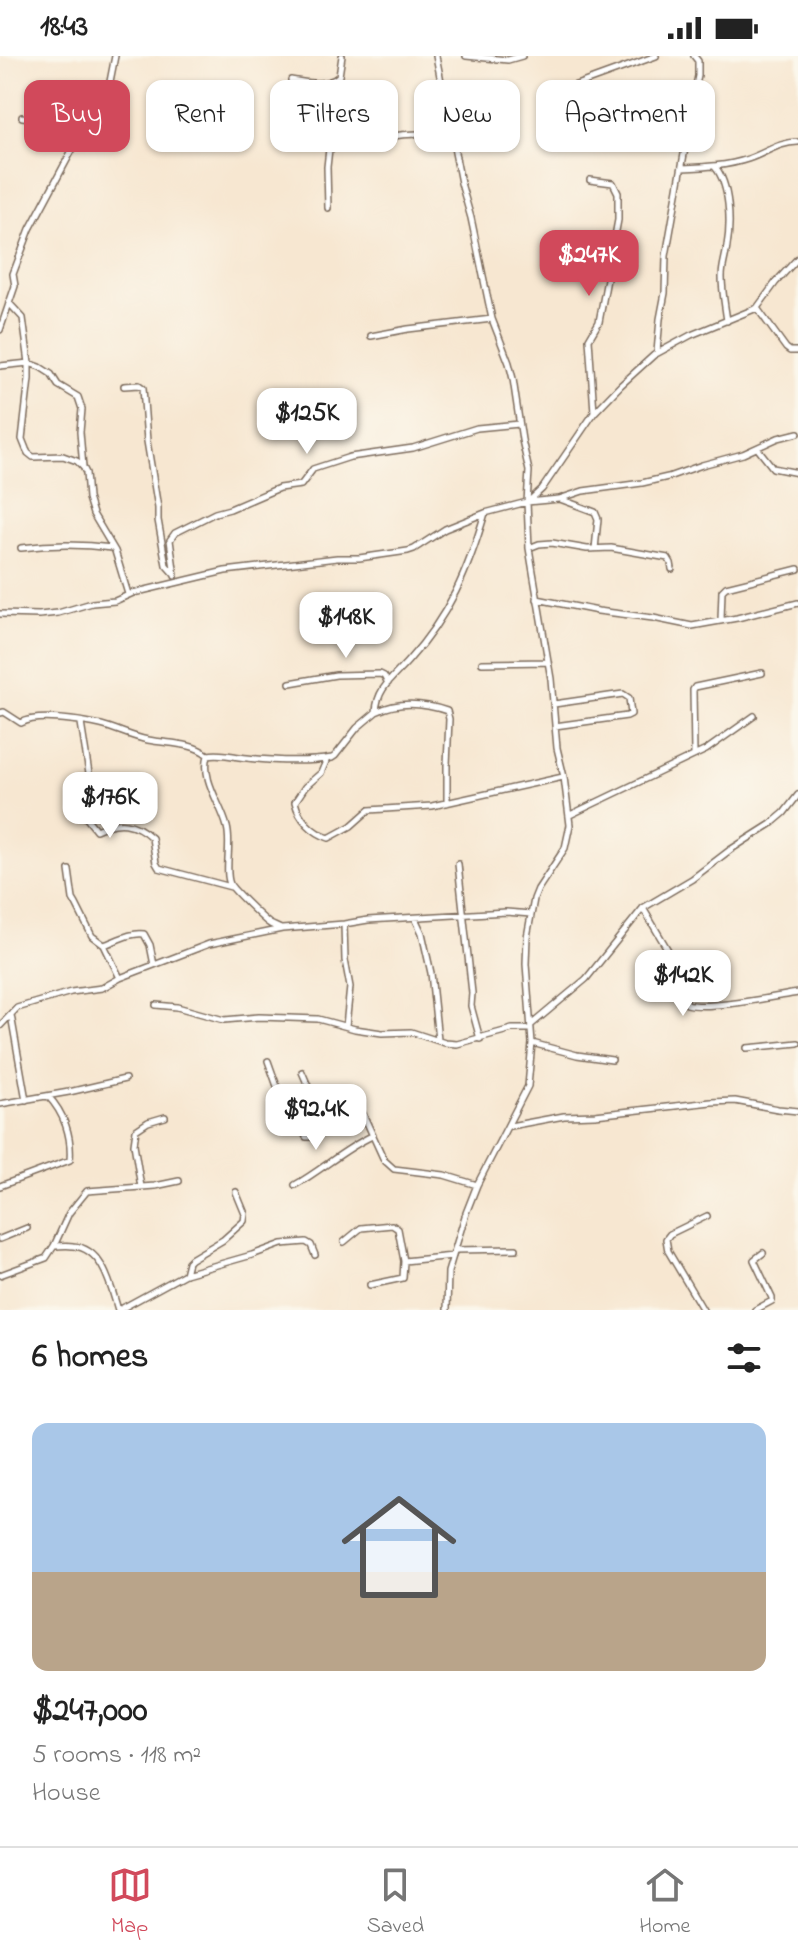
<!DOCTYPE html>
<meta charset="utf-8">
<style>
body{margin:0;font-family:"Indie Flower",sans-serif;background:#f2f2f2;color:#222;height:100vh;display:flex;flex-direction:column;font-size:30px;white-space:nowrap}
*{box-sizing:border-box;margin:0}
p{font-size:26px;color:#767676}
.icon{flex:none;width:44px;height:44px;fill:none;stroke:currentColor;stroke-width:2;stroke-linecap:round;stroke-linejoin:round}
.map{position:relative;height:1254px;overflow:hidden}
.drawer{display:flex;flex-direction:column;background:#fff;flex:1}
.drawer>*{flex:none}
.guide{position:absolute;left:24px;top:24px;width:750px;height:72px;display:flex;gap:16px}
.price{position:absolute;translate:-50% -68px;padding:0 18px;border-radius:16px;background:#fff;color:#222;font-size:26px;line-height:52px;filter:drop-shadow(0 2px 4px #0008)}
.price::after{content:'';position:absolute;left:50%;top:48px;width:24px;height:18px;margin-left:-12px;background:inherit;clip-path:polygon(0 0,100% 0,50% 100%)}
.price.active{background:#d1495b;color:#fff}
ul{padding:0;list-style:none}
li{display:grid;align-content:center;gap:16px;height:424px;padding:0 32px}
li span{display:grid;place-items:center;height:248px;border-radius:16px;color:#555}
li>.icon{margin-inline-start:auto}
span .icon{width:144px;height:144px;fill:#fffc;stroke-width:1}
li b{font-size:34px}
h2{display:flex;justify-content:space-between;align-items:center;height:96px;padding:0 32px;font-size:34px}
.pill{padding:0 28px;border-radius:16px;background:#fff;box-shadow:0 2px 6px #0004;font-size:28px;line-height:72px}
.pill.active{background:#d1495b;color:#fff}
.status{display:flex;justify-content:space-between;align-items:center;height:56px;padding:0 40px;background:#fff;direction:ltr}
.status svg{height:22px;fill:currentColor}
.tab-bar{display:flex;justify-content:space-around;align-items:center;height:112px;border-top:2px solid #e0e0e0;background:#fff;font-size:22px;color:#767676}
.tab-bar a{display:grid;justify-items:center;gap:4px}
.tab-bar .active{color:#d1495b}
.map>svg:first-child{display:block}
</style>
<div class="status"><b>18:43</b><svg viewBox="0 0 49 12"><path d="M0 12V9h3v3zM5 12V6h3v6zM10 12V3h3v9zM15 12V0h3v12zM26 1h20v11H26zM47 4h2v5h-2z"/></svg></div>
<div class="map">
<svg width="798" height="1254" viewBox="0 0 798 1254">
<rect width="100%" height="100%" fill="#fbf7ec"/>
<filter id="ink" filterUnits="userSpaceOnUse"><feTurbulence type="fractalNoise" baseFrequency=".0125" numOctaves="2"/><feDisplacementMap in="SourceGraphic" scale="16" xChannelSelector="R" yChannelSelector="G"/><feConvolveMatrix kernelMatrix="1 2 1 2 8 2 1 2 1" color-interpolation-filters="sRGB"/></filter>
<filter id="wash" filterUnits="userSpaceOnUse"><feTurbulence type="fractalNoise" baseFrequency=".006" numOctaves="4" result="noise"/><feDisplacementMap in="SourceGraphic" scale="32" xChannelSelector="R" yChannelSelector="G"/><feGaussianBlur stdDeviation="1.8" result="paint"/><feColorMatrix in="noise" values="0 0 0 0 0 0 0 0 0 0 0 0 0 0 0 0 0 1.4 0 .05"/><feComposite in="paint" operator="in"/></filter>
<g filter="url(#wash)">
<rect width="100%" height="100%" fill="#f7e7d1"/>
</g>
<g filter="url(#ink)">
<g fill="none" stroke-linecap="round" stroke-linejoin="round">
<defs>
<path id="minor" d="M436,0L461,127L471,162L492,263L509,307L513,323L522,384L529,415L527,446L529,492L551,623L557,692L564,721L570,769L565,792L538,833L534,843L527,881L526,908L532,987L528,1030L477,1129L466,1157L448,1216L447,1254
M466,0L508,4L522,0
M291,24C307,27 327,31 339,20L342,0
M565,33L656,0
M22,61L41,63L83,78
M715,111C730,128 731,168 727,190C726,200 722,210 722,221C722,235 725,250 727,265
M682,112C705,111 727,110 748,103C766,97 779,86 798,86
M590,124L613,127L618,137V164L599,266L589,283L594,356
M328,152L327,111L329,93C349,91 367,84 387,81C409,77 431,77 452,82
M9,247L23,262L29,307V323L22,383L26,393L28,397L33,401L63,400L77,405L83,411L86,417L88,442L93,458L115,495L128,538
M757,252L776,226L798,202
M0,274L15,230L13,218L30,173L77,85L101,61L105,51L115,0
M371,280L408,273L492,263
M657,296L660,263L665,237L666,200L687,81L685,56L687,48L694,38L698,20V5L694,0
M0,310L29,307L40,311L51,318L58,329L78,341L82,353L80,376L83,411
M124,330L139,329L143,332L147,385L158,452V464L166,509L174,518
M758,393L773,412L798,417
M560,443L595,456L598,463L595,493
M528,446L542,433L594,357L621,329L654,299L691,279L757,252L786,292L790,295H798
M21,492C51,488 82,488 112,492
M529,492L539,488L552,487L587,493L611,492L668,502L671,507L672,513
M175,520L170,484L175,477L215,457L230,453L279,432L301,429L313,413L350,401L413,392L477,372L519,368
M537,543L598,555L653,562L692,570L737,562L798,547
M0,558L39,559L58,557L92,547L115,545L133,537L225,515L337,502H359L408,495L414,493L445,473L485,457L527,446L559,443L583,435L642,427L668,421L702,409L743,398L778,382L798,377
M721,564L722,535L726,531L798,513
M482,607L548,606
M290,627L336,619L380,618L384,620L388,627
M554,648L623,638L629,642L631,658L627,660L555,670
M376,656C398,645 424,647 447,655L449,663L447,709V747
M0,657L4,656L21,667C39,657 81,665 101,669C117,673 132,681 148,684C168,688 192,686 208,699C222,696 233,701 247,702C275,705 304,707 332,702L335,700L357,672L376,656C377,632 393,622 408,605C449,560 468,515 485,457
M81,667L90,724L83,743L84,759L96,774C118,764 134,765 152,782L156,807L159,812L231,831
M694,698L693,634L695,631L762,617
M208,699C201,725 221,747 227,771C232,788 224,815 230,828C232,833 264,864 270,868C274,870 277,871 281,873
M327,703L321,717L305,731L295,746C299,763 313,777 329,782L351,770L369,754L432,750L563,721
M570,759L706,694L754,660
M458,808L472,937L471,950L480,983
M69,814L73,843L76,848L92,880L104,889L120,922
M643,852L672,901L687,948C709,954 772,941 798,937
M415,862L422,877L431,917L438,984
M344,868L345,904L350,931L346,970
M104,889C116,885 131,876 144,878L150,889L154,909
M156,949L177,951L224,964L259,961L318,963L355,973L382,977L411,976L445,987L457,988L512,973H531
M11,959L26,1044
M531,969L586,923L643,852L692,823L730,794L771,768L784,757L798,739
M0,970L17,952L71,936L102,932L120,922L209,888L282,873L344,868L368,864L506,856L531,858
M532,987L577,999L612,1004
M747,992L798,987
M268,1005L284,1050L294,1057L306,1081H313L347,1056L359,1054L363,1058L384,1104L394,1113L444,1119L477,1129
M302,1016L326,1071
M0,1048L69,1036L125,1023
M510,1070L564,1060L595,1059L711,1046L735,1045L778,1053L798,1055
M295,1129C322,1114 344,1093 372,1080
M0,1130L70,1104C72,1080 64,1057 48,1040
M141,1131L134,1088L136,1074L148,1066L165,1061
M0,1183L27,1172
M344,1186L361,1172L392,1169L398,1173L404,1205L403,1222L370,1229
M54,1190C60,1190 67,1189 73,1190C103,1192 111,1231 118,1254
M455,1194L516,1193
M404,1205L453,1200
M185,1218L188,1206L191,1203L223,1184L244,1165L245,1158L236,1136
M0,1219L46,1202L54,1190L69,1157L87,1135L155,1130L179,1125
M119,1254L185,1218L252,1199L282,1188L306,1186L311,1189L315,1199
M703,1254L668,1195L666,1183L670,1178L707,1160
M755,1254L772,1245V1242L754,1204L763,1197"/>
</defs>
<!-- minor casing -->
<use href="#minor" stroke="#7d6c5d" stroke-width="8"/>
<!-- minor -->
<use href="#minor" stroke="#fff" stroke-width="5"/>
</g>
</g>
</svg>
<b class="price active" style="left:589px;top:242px">$247K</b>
<b class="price" style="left:307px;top:400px">$125K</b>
<b class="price" style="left:346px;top:604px">$148K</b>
<b class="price" style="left:110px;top:784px">$176K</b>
<b class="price" style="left:683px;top:962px">$142K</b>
<b class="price" style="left:316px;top:1096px">$92.4K</b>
<div class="guide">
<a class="pill active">Buy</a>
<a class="pill">Rent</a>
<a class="pill">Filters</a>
<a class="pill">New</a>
<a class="pill">Apartment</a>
</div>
</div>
<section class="drawer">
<h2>6 homes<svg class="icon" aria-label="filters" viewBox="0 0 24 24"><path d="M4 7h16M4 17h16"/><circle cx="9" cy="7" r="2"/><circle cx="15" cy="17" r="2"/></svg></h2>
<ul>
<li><span style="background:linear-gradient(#a9c7e8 60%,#b9a48a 0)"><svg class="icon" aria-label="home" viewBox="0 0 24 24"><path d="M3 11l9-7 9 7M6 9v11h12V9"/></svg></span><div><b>$247,000</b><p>5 rooms · 118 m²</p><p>House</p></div></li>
</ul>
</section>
<nav class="tab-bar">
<a class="active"><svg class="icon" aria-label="map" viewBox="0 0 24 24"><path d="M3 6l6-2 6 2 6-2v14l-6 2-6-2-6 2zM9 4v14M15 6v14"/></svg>Map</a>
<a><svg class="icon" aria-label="saved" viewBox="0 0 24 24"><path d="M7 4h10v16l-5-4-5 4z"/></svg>Saved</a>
<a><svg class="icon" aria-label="home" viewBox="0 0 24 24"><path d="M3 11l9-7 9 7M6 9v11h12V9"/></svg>Home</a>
</nav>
